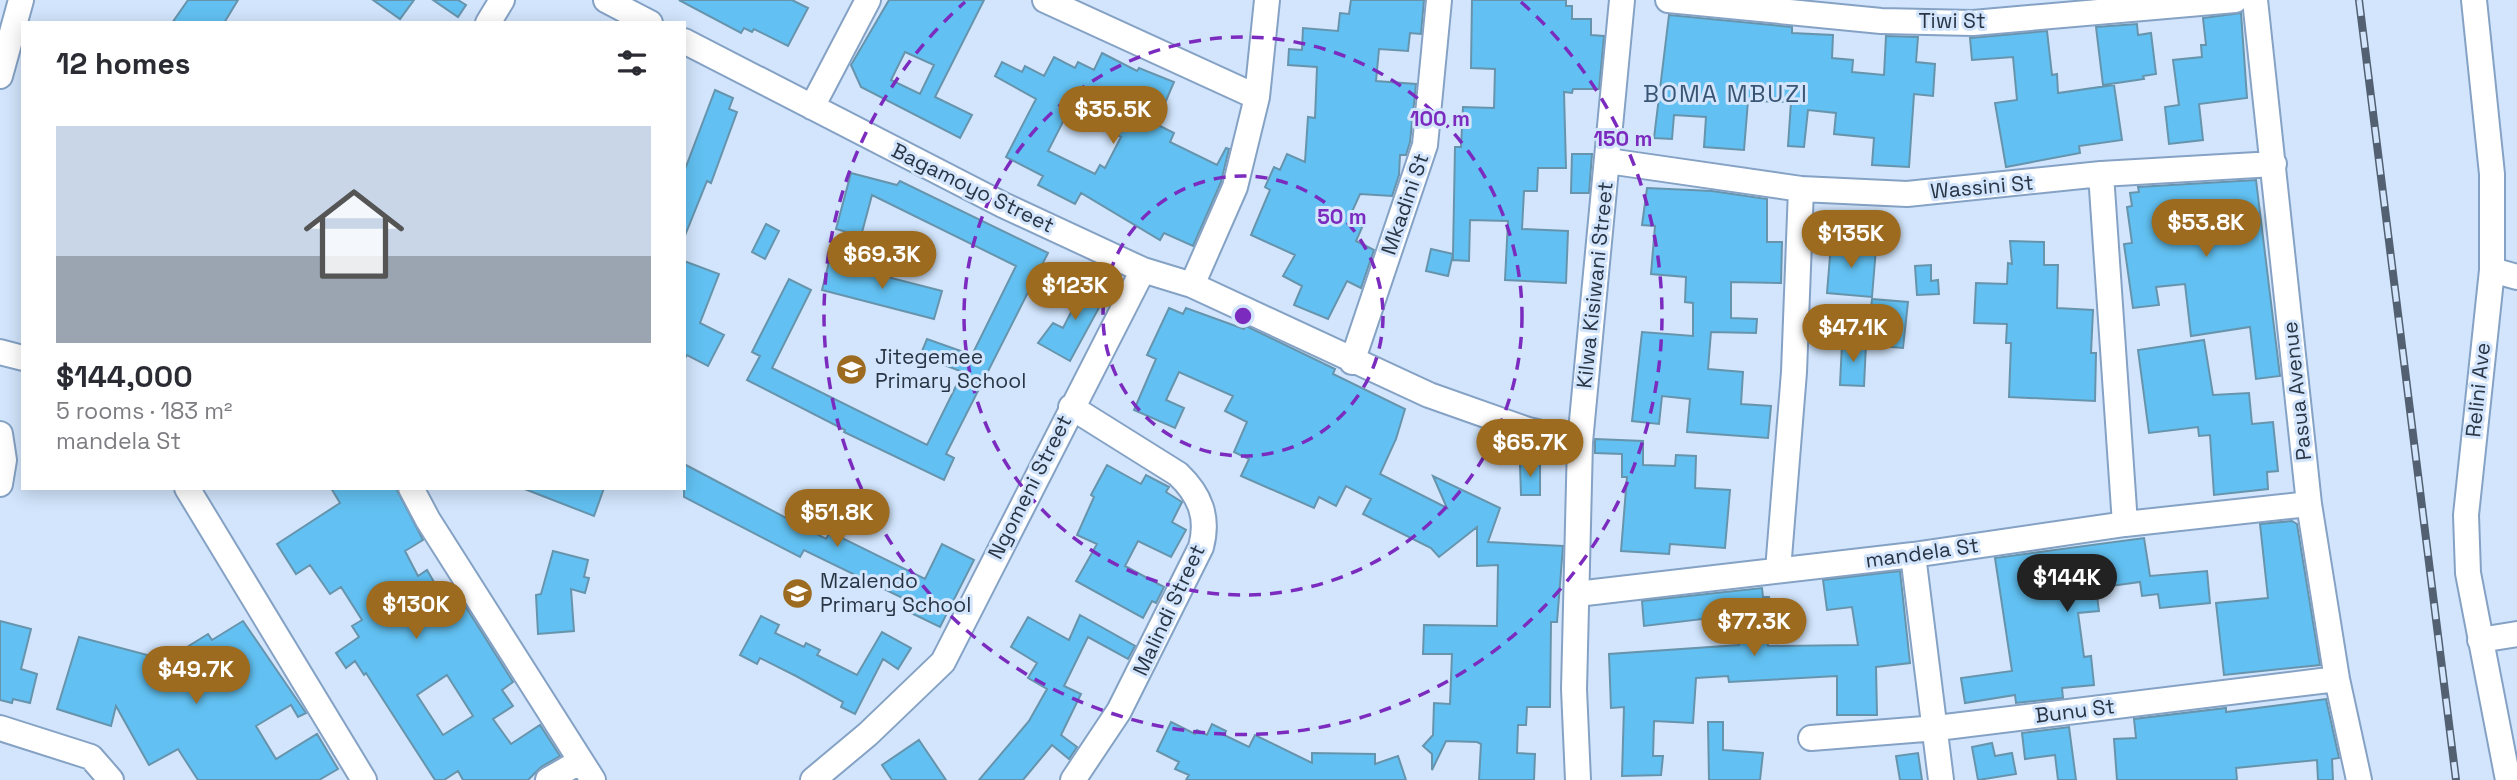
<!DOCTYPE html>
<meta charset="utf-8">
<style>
body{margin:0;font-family:"Space Grotesk",sans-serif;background:#f2f2f3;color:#2b2b33;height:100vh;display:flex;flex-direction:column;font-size:26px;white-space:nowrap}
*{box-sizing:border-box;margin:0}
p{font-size:23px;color:#7c7c81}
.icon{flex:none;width:38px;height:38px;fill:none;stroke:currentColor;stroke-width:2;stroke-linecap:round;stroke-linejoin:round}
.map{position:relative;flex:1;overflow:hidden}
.details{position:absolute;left:21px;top:21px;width:665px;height:469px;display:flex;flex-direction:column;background:#fff;border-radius:0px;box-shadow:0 4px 18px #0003}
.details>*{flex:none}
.price{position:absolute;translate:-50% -60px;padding:0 16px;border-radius:24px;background:#9c6b1f;color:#fff;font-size:23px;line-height:46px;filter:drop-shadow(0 2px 4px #0008)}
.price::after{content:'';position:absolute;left:50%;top:42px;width:21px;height:16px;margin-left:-10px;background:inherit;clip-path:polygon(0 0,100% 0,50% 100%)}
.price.active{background:#222;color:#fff}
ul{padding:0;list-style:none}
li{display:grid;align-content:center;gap:14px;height:371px;padding:0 35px}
li span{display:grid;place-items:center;height:217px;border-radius:0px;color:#555}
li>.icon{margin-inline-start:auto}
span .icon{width:126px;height:126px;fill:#fffc;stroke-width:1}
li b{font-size:30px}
h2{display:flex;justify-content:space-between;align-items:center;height:84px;padding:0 35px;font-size:30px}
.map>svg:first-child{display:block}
</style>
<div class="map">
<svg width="2517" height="780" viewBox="0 0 2517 780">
<rect width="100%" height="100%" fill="#d2e5fc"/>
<!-- building -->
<path fill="#62c1f2" stroke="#6794ad" stroke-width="2" fill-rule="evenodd" d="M188,0H238L224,23H172Z
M373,0H414L400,19Z
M433,0H458L466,5L458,17Z
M679,0H792L808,8L788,46L754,29L752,32L744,28L741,33Z
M889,0H984L935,97L972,115L960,138L861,87L851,65ZM905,52L934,65L920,94L891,80Z
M1351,0H1424L1421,34L1410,33L1408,51L1379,49L1376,81L1416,84L1410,142L1406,155H1400L1399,175L1392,196L1360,194L1350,216L1364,223L1356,241L1374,250L1361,288L1347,281L1328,319L1294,305L1302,286L1283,276L1295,255L1251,235L1270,190L1265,187L1274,167L1280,170L1287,154L1305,162L1308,117L1315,118L1317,67L1288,65L1289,49L1302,50L1303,28L1338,31L1340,13L1349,14Z
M1472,0H1566V6H1572V19H1591V35L1604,36L1599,89H1573L1572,93L1564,92L1566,168H1538L1537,191H1524L1522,229L1568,231L1566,283L1505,280L1508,221L1470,220L1469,261L1453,260V254L1448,276L1426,271L1431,249L1453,254L1455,147H1461L1463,107L1494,108L1495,69L1471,68Z
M2241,13L2247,98L2199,104L2203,140L2169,144L2165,107L2179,105L2173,60L2202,57L2201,45H2206L2203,18Z
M1669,15L1792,27V33L1833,35L1832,58L1853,60L1852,72L1884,75L1886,36L1918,37L1916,62L1935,64L1933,96L1914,94L1909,167L1872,165L1874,138L1834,134L1836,113L1808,110L1804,147L1788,146L1791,102L1748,101L1744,150L1704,147L1706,117L1674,115L1672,139L1654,138Z
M2137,24L2138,35L2151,33L2156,74L2143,76L2144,79L2103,85L2096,27Z
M2047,31L2052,75L2057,74L2058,93L2114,85L2122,140L2079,146L2080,153L2006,167L1995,103L2017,100L2013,57L1972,60L1970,38Z
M1102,53L1137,71L1139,68L1174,82L1156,124L1174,133L1170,142L1217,165L1226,148L1229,149L1221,182L1193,246L1164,233L1160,240L1081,193L1075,204L1038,185L1043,176L1006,157L1036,99L995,76L1002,62L1022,72L1025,66L1044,76L1054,57L1075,68L1078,62L1094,70ZM1069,110L1121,137L1105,168L1100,165L1095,174L1048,151Z
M715,90L733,98L729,109L737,112L711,183L707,181L684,238V172Z
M1572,154H1592L1589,193H1571Z
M851,173L897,185L900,181L1048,253L946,454L954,458L944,480L844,432L845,430L747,380L760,356L752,352L789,279L811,290L772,368L927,445L963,372L920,356L927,339L972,355L1016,266L872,195L861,236L836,229Z
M2256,180L2280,376L2256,379L2250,327L2191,336L2185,284L2156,287L2159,305L2133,308L2124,244L2132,243L2127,207L2132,206L2130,193L2139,192L2138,187ZM2226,209L2229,239L2194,243L2190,215Z
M1647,188L1712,191L1767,199V242H1782L1781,283L1731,282V318L1757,319L1756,333L1711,332L1708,369L1743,372L1741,404L1771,406L1768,438L1687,432L1690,399L1662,396L1659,424L1632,421L1642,332L1693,336V303L1685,302L1686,277L1651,274L1655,226L1642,225Z
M766,224L779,231L765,259L752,252Z
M2010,241L2044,242V265H2058L2057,308L2093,310L2091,353H2096L2095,401L2009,397L2011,343H2006L2007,324L1974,323L1976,283L2007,284L2008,263L2012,264Z
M1831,244L1876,248L1872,297L1827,293Z
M684,261L719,274L700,323L724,335L708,366L687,355L684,360Z
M829,262L942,291L934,319L822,290Z
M1931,265V281L1938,280L1939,294L1917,295L1915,266Z
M1081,280L1107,293L1070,361L1038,343L1053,323L1063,328L1080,295L1075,292Z
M1872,299L1908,302L1903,348L1867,345Z
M1169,308L1183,314L1186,308L1244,329L1246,326L1335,369L1333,374L1405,409L1396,439L1380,474L1447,508L1433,476L1500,508L1488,542L1563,546L1557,622H1551L1550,707H1527L1526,725H1518L1517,753L1535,754L1534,780H1479L1481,744L1477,742L1446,741L1432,770V754L1423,746L1433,735L1434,703L1450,704L1452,654H1423L1424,625L1497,626L1498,565L1477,566V527L1439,557L1431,548L1363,514L1371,499L1346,486L1336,506L1319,497L1314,508L1241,476L1249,459L1234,452L1247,422L1225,411L1233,396L1179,372L1166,400L1184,408L1175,428L1134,410L1156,359L1147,355Z
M2204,340L2213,395L2249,393L2252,424L2273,422L2278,471L2267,472L2268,489L2214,495L2210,435L2199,436L2198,427L2149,433L2138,350Z
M1842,343L1866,344L1864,386L1840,385Z
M1595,439L1643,441V465L1675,466L1676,455L1696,456L1695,488L1730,490L1725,548L1670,544L1669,554L1621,551L1627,477H1622V454L1595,453Z
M684,464L826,539L830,532L925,579L942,544L974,560L940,627L909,612L913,603L804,550L800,557L684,497Z
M1520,464H1540V495H1521Z
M1107,465L1141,484L1146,475L1169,487L1166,492L1182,502L1172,522L1186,530L1171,557L1138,541L1125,566L1164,587L1156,603L1152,601L1143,618L1076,581L1097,544L1077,535L1094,497L1091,495Z
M331,488H396L423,540L405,551L418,576L427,570L434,582L429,586L445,612L462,601L513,682L502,690L513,706L493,719L511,744L540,725L560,756L541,767L528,780H463L458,771L444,780H435L366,673L364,675L355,661L346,668L336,653L359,637L352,626L362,620L341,587L330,594L310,565L296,574L277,544L340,503ZM447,675L473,716L443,735L417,695Z
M522,488H604L594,516Z
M2292,521L2297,524L2320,665L2224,675L2216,603L2268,598L2260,524Z
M2144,538L2150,576L2207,571L2210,603L2160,608L2158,594L2142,596L2140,582L2096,588L2099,611L2078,613L2084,657L2091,656L2094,685L2062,688L2063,698L2016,703L2015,695L1965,703L1961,678L2012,671L1995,558Z
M553,551L588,560L584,577L589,578L585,593L571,589L574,631L538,634L536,595L541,594Z
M1900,571L1910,663L1876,667L1877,715H1837V676L1729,682L1728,676L1696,678L1693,723L1654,721L1653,756H1663L1661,775L1622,776L1624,707L1611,708L1609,654L1739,645L1736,615L1644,626L1642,601L1762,588L1763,597H1769L1771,617H1765L1768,646L1858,645L1852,607L1827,610L1823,580Z
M1080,615L1135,646L1128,659L1088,637L1064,686L1081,694L1061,735L1077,747L1069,759L1052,745L1023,780H979L1029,721L1047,689L1028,678L1037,663L1011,647L1028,617L1069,640Z
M761,616L779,625L775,633L804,647L806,643L820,650L817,655L857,675L882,632L911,648L898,669L883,659L855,714L841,707L843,702L796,676L760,658L757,664L740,655Z
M0,621L31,629L21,669L37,674L30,703L13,699L12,703L0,700Z
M243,621L306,713L298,717L291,705L256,726L276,759L317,734L338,769L319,780H198L178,749L149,765L116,706L111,726L57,709L79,637L166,660L208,634L212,640Z
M2326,699L2339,758L2332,759L2333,780H2318L2317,760L2236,768L2237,780H2117L2114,739L2136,738L2134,719L2226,708V712Z
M1171,722L1195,734L1197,730L1207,735L1212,724L1226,731L1224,735L1249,747L1255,735L1312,763V753L1375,754V764L1398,756L1406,780H1186L1189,775L1175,769L1179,762L1157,751Z
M1708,722H1723V750L1763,753L1760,780H1709Z
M2069,727L2076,780H2058L2055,755L2025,759L2022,733Z
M919,740L946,780H892L882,765Z
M1992,743L1995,756L2012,753L2016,774L1978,780L1972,747Z
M1918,753L1922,780H1900L1896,756Z"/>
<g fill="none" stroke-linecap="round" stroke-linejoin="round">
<defs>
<path id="minor" d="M606,0L650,23
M1045,0L1257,97
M1668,0L1881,21L1973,23L2235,0
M2255,0L2309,504L2337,679L2359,780
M2474,0L2492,174V270L2466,515L2468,573L2508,780
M488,23L502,0
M684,41L1003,205L1143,270L1192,285L1429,395L1528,430L1580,442
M0,76L21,0
M812,107L868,0
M1608,161L1801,189L1907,194L2101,174L2274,164
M2101,174L2125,524
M2492,270L2517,277
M1192,285L1235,187L1257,97L1267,0
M0,352L23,358
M1352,362L1425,145L1439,0
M1071,407L1178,474C1200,495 1209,517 1201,547L1119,711L1073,780
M0,434L4,460L0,484
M187,488L364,780
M411,488L428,520L593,780
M1913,555L1941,780
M1778,570L1794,372L1801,189
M1577,594L1913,555L2125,524L2309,504
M2480,640L2517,634
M0,728L91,757L111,780
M1811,738L1937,728L2337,679
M548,780L581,761
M813,780L868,734L943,662L1143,270
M1578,780L1574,689L1580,442L1622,0"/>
</defs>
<!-- minor casing -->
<use href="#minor" stroke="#85a2c5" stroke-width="28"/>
<!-- minor -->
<use href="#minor" stroke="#fff" stroke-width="24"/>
<defs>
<path id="rail" d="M2359,0L2456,780"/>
</defs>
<!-- rail casing -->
<use href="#rail" stroke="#526071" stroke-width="8"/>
<!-- rail -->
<use href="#rail" stroke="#d2e5fc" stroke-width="5" stroke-dasharray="16" stroke-linecap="butt"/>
</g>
<!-- distance rings -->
<g fill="none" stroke="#7b2cbf" stroke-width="3.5" stroke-dasharray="12 9">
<circle cx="1243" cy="316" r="140"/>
<circle cx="1243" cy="316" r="279"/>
<path d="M1521 2A419 419 0 1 1 965 2"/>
</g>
<!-- icons -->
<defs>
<symbol id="school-disc" viewBox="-11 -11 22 22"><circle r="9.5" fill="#9c6b1f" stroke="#d2e5fc"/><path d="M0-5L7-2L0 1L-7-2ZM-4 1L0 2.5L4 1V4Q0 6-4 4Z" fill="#fff"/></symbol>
</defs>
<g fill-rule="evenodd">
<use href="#school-disc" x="834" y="352" width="35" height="35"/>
<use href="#school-disc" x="780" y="576" width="35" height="35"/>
</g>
<g text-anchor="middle" stroke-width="6" stroke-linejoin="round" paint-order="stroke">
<!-- street labels -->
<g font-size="21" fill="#293544" stroke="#d2e5fc">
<text x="1952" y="28">Tiwi St</text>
<text transform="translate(1982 187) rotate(-5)" y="7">Wassini St</text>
<text transform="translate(973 188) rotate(26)" y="7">Bagamoyo Street</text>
<text transform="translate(1405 204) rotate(-71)" y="7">Mkadini St</text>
<text transform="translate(1595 285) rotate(-84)" y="7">Kilwa Kisiwani Street</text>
<text transform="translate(2478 390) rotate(-84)" y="7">Relini Ave</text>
<text transform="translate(2297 391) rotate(-96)" y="7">Pasua Avenue</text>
<text transform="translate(1030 487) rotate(-63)" y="7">Ngomeni Street</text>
<text transform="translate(1922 553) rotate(-8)" y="7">mandela St</text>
<text transform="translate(1169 610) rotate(-65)" y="7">Malindi Street</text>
<text transform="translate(2075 711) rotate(-7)" y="7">Bunu St</text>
</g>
<!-- poi labels -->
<g font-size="21" fill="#293544" stroke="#d2e5fc" text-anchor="start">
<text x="875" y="364">Jitegemee<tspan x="875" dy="24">Primary School</tspan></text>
<text x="820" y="588">Mzalendo<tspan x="820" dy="24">Primary School</tspan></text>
</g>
<!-- quarter labels -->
<g font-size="24" letter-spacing="2" fill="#3a5574" stroke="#d2e5fc">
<text x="1726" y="102">BOMA MBUZI</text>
</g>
</g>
<circle cx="1243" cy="316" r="10" fill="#7b2cbf" stroke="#d2e5fc" stroke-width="3.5"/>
<g font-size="21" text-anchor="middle" font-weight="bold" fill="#7b2cbf" stroke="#d2e5fc" stroke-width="6" stroke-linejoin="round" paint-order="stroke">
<text x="1440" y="126">100 m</text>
<text x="1623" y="146">150 m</text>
<text x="1342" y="224">50 m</text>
</g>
</svg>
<b class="price" style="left:1113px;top:146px">$35.5K</b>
<b class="price" style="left:2206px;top:259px">$53.8K</b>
<b class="price" style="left:1851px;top:270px">$135K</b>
<b class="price" style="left:882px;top:291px">$69.3K</b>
<b class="price" style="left:1075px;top:322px">$123K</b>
<b class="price" style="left:1853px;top:364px">$47.1K</b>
<b class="price" style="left:1530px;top:479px">$65.7K</b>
<b class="price" style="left:837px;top:549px">$51.8K</b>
<b class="price active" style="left:2067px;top:614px">$144K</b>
<b class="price" style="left:416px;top:641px">$130K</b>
<b class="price" style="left:1754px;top:658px">$77.3K</b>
<b class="price" style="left:196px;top:706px">$49.7K</b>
<section class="details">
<h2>12 homes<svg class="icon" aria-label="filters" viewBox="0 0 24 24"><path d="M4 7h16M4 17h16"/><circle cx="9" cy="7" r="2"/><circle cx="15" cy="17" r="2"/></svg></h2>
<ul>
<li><span style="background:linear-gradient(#c9d6e8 60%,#9aa5b1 0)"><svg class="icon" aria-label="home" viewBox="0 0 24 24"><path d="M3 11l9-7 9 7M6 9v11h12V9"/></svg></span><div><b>$144,000</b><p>5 rooms · 183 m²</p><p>mandela St</p></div></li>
</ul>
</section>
</div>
